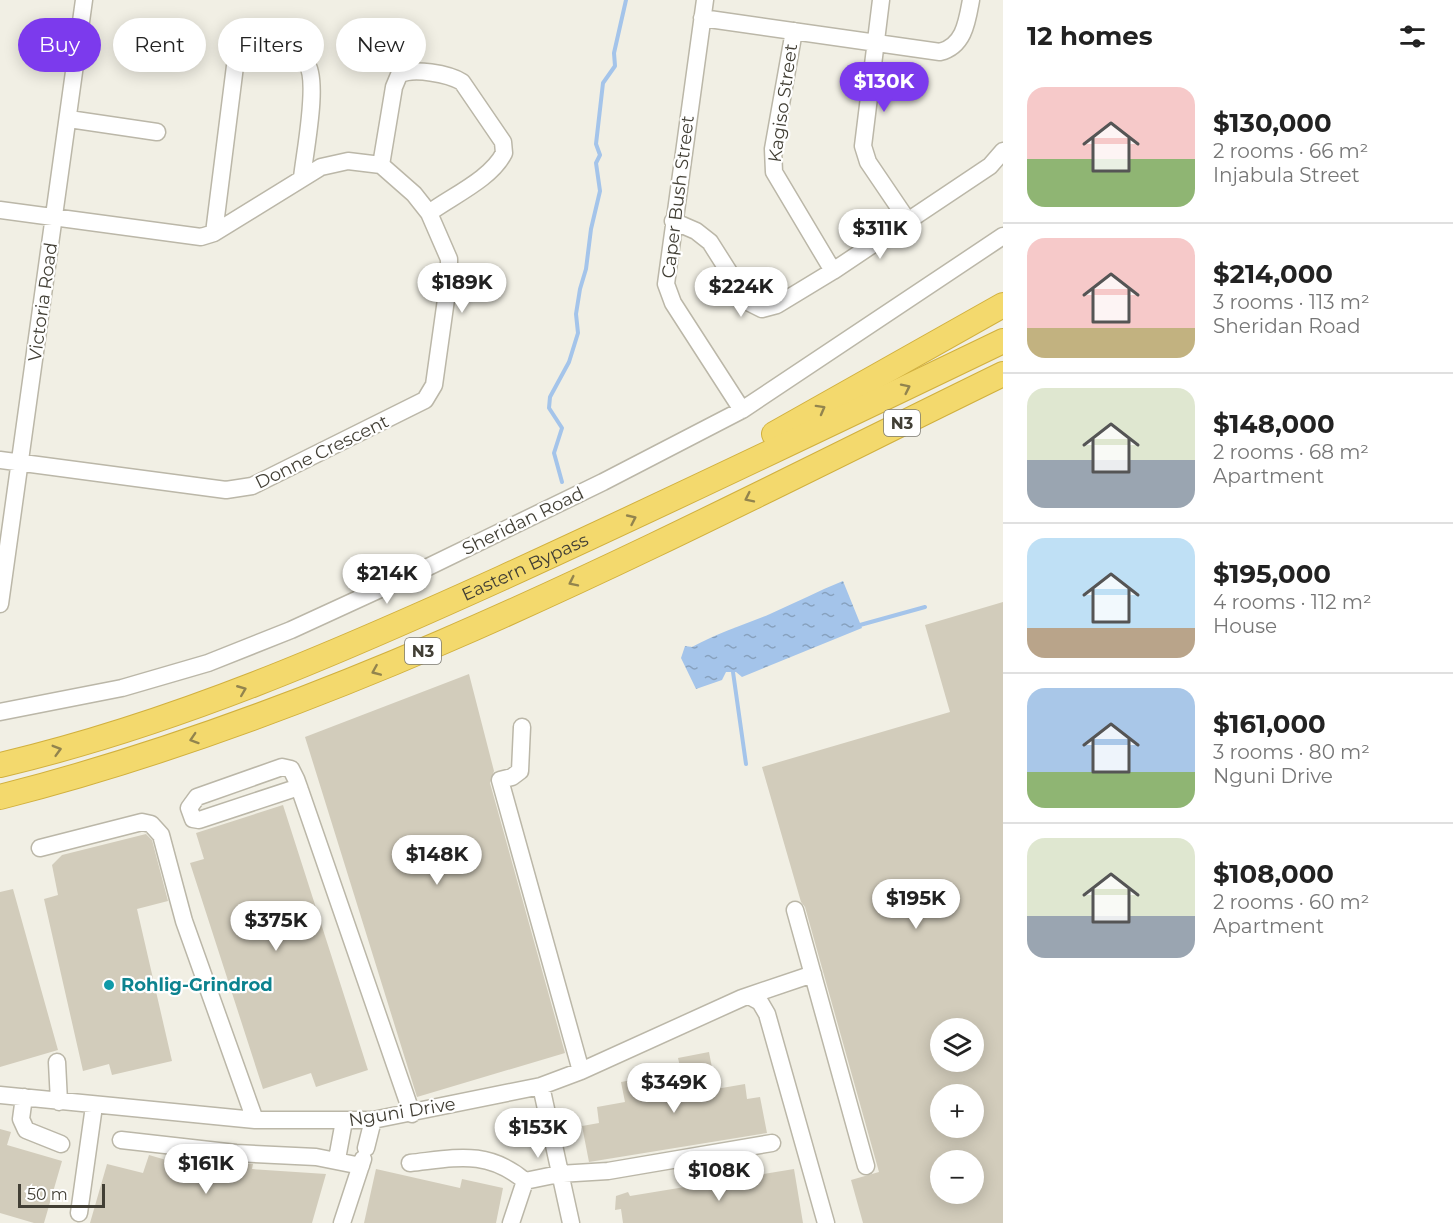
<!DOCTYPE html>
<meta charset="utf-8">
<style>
body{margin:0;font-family:Montserrat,sans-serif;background:#f6f6f6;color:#222;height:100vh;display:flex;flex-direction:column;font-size:22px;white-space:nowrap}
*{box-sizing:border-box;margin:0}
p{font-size:20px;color:#767676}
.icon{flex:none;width:33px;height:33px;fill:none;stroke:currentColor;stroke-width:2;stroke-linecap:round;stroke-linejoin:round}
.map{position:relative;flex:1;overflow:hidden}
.sheet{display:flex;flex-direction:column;background:#fff;width:450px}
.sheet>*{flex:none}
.banner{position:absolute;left:18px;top:18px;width:570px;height:54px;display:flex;gap:12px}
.fabs{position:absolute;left:930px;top:1018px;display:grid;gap:12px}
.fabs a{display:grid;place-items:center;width:54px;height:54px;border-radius:50%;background:#fff;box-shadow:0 3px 15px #0003;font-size:30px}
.scale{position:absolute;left:18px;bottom:15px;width:87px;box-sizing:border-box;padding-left:6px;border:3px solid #423f35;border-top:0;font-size:16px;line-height:21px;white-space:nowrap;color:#423f35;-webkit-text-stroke:4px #fff;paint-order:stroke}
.price{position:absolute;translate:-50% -51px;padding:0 14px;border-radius:21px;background:#fff;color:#222;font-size:20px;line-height:39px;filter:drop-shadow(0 2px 3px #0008)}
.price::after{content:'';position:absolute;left:50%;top:36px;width:18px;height:14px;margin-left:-9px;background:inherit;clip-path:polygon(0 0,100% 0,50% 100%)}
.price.selected{background:#7c3aed;color:#fff}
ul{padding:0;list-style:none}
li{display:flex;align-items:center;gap:18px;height:150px;padding:0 24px}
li+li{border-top:2px solid #e0e0e0}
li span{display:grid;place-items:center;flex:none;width:168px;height:120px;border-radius:18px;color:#555}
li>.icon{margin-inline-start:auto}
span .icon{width:72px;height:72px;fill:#fffc;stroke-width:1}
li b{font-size:26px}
h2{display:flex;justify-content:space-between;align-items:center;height:72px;padding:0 24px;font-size:26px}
.tag{padding:0 21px;border-radius:27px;background:#fff;box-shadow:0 3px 15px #0003;font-size:21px;line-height:54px}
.tag.selected{background:#7c3aed;color:#fff}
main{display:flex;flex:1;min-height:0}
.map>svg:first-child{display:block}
</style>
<main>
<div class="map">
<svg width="1003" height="1223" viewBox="0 0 1003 1223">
<defs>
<pattern id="water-ripples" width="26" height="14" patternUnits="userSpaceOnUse" patternTransform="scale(1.5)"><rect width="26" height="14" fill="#a4c4ea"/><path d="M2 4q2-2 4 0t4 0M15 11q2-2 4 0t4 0" fill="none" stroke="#87a1be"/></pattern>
</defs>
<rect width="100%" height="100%" fill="#f1efe4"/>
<!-- water -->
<path fill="url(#water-ripples)" d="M843,581L862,628L742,677L736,672H726L722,680L696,689L681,658L685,646L692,647C717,633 744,625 770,614C795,603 818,591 843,581Z"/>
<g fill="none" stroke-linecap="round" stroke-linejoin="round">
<!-- stream -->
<path stroke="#a4c4ea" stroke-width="4" d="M562,482L554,453L562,428L549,408L550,397L569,362L578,333L576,314L580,289L586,269L591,229L600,191L596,163L600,155L596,144L603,83L615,66L614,53L626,0
M860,625L925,607
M733,672L746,764"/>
</g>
<!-- building -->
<path fill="#d2ccbb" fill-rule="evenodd" d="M1003,602V1223H863L851,1180L879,1172L805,907L801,902L762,767L950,712L925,625ZM940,1029H974V1062H940ZM940,1095H974V1128H940ZM940,1161H974V1194H940Z
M469,674L494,771L490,783L565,1053L417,1097L305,737Z
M283,805L368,1070L316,1087L311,1073L263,1089L190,863L204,859L196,833Z
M146,834L152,840L168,901L137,909L172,1061L112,1075L109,1064L83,1071L44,899L58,895L52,865L62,855Z
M13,889L58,1050L0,1067V892Z
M709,1052L716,1089L745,1084L747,1099L760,1097L767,1133L589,1162L582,1126L599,1123L597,1107L625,1102L621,1082L681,1071L678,1058Z
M0,1129L11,1132L7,1145L62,1161L44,1223H34L0,1213Z
M149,1155L190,1167L192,1162L228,1163L253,1164L252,1169L326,1174L312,1223H90L107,1164L143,1173Z
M376,1169L460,1188L462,1179L503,1188L496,1223H364Z
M794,1169L803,1223H623L621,1209L615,1210L616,1196L628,1192L630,1196Z"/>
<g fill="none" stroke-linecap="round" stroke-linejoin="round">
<defs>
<path id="minor" d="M705,0L666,284L673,303L742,410
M881,0L863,146L868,162L908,221
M702,18L940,52C964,46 967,22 971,0
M794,31L773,149L774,172L833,271
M69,119L157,132
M381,165L394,87L399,75C413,67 449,74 462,82L503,142L504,153C491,179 452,196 429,213
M0,210L201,237L214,233L321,167L348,161L381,165L414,194L429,213L449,259V278L434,385L425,400L252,486L226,490L0,460
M673,221L696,231L710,242L748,302L762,309L777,305L833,271L990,166L1003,151
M214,233L235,66L239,55L244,51C259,49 296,50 306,63C320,79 304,156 302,178
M0,604L84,0
M0,712L122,688L208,663L291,630L426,568L603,482L742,410L1003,236
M522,727L520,771L512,777L500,780L581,1071
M299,787L199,820L193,819L189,808L197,797L282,767L291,769C295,776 298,783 300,790L412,1114
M40,848L142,822L151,824L161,835L184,921L255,1120
M795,910L866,1166
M749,996L760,1002L767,1014L826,1223
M57,1062L59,1102
M541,1086L571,1223
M0,1095L255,1120H373L541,1086L581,1071L742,998L813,974
M24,1097L21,1119L26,1130L61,1144
M121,1140L236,1153L316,1157L361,1166
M366,1148L373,1120
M337,1159L344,1121
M410,1163C456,1158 487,1149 525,1181
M79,1213L94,1106
M342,1223L363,1159
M511,1223L525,1181L559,1174L608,1171L772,1143"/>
<g id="highway">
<path d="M774,434L1003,305"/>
<path id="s1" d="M0,765C175,724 339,652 502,578C670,501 837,421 1003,341"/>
<path d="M0,797C354,707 677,533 1003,374"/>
</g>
</defs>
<!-- minor casing -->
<use href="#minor" stroke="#bbb7a8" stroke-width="19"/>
<!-- highway casing -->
<use href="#highway" stroke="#d1b03e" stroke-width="26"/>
<!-- minor -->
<use href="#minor" stroke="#fff" stroke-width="16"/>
<!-- highway -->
<use href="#highway" stroke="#f3d96d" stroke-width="24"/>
</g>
<!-- one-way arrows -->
<defs><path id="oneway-chevron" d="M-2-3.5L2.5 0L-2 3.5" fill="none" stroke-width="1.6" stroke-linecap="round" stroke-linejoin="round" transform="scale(1.5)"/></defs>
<g stroke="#92844e">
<use href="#oneway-chevron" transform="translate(906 388) rotate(-26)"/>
<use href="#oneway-chevron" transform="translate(821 409) rotate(-29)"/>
<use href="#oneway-chevron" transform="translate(749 498) rotate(154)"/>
<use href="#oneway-chevron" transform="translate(632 519) rotate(-25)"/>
<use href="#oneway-chevron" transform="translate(573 582) rotate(154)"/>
<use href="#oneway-chevron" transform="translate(376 671) rotate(157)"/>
<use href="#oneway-chevron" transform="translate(242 690) rotate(-22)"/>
<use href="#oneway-chevron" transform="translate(194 739) rotate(162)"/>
<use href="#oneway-chevron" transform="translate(57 750) rotate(-16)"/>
</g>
<!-- markers -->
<circle fill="#0f9aa8" stroke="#fff" stroke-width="2" cx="109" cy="985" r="6"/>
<g text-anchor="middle" stroke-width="4.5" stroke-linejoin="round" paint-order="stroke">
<!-- shield labels -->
<g fill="#fff" stroke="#7b7972" stroke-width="1.5">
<rect x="884" y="410" width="36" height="26" rx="4.5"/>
<rect x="405" y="638" width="36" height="26" rx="4.5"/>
</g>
<g font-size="16" font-weight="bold" fill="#423f35">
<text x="902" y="429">N3</text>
<text x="423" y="657">N3</text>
</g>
<!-- street labels -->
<g font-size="18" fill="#423f35" stroke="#fff">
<text transform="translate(783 103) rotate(-82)" y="6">Kagiso Street</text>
<text transform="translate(678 197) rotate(-83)" y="6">Caper Bush Street</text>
<text transform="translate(43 302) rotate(-82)" y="6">Victoria Road</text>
<text transform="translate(322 452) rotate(-26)" y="6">Donne Crescent</text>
<text transform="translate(523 521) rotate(-26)" y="6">Sheridan Road</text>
<text dy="6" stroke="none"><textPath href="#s1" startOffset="562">Eastern Bypass</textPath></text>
<text transform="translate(402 1112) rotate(-9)" y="6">Nguni Drive</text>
</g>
<!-- culture labels -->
<g font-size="18" font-weight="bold" fill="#0d838f" stroke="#fff" text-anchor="start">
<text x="121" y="991">Rohlig-Grindrod</text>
</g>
</g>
</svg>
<div class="fabs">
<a><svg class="icon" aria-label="layers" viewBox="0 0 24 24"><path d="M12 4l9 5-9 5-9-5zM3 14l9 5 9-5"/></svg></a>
<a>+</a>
<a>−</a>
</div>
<div class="scale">50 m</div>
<b class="price selected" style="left:884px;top:113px">$130K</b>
<b class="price" style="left:880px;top:260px">$311K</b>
<b class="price" style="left:462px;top:314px">$189K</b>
<b class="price" style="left:741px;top:318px">$224K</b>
<b class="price" style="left:387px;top:605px">$214K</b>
<b class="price" style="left:437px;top:886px">$148K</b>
<b class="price" style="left:916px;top:930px">$195K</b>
<b class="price" style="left:276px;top:952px">$375K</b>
<b class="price" style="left:674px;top:1114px">$349K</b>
<b class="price" style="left:538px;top:1159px">$153K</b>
<b class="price" style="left:206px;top:1195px">$161K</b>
<b class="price" style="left:719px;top:1202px">$108K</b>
<div class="banner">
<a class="tag selected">Buy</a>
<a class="tag">Rent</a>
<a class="tag">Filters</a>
<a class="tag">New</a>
</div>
</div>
<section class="sheet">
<h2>12 homes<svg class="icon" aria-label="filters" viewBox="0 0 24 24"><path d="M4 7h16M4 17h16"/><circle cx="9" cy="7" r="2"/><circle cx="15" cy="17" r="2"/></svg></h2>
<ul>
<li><span style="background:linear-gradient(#f6c9c9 60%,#8fb573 0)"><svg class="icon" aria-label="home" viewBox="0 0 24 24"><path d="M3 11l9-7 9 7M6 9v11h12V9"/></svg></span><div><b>$130,000</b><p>2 rooms · 66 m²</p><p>Injabula Street</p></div></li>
<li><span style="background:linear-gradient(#f6c9c9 75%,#c2b280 0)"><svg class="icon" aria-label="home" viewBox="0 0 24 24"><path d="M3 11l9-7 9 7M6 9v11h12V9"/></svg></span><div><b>$214,000</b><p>3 rooms · 113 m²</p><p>Sheridan Road</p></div></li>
<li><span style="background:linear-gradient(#dfe7d0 60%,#9aa5b1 0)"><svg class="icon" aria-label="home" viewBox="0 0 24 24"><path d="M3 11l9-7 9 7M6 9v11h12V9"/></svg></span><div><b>$148,000</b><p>2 rooms · 68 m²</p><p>Apartment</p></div></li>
<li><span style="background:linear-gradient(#bfe0f5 75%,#b9a48a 0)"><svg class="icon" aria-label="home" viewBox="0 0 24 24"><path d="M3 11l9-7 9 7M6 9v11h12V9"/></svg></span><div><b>$195,000</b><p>4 rooms · 112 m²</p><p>House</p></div></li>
<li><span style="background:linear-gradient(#a9c7e8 70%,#8fb573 0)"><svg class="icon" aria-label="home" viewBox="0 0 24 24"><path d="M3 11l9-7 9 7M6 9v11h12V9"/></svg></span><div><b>$161,000</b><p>3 rooms · 80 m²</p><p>Nguni Drive</p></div></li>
<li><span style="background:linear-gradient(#dfe7d0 65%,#9aa5b1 0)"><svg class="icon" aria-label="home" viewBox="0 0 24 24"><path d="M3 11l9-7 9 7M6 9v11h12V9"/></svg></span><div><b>$108,000</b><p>2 rooms · 60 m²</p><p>Apartment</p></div></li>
</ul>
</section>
</main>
